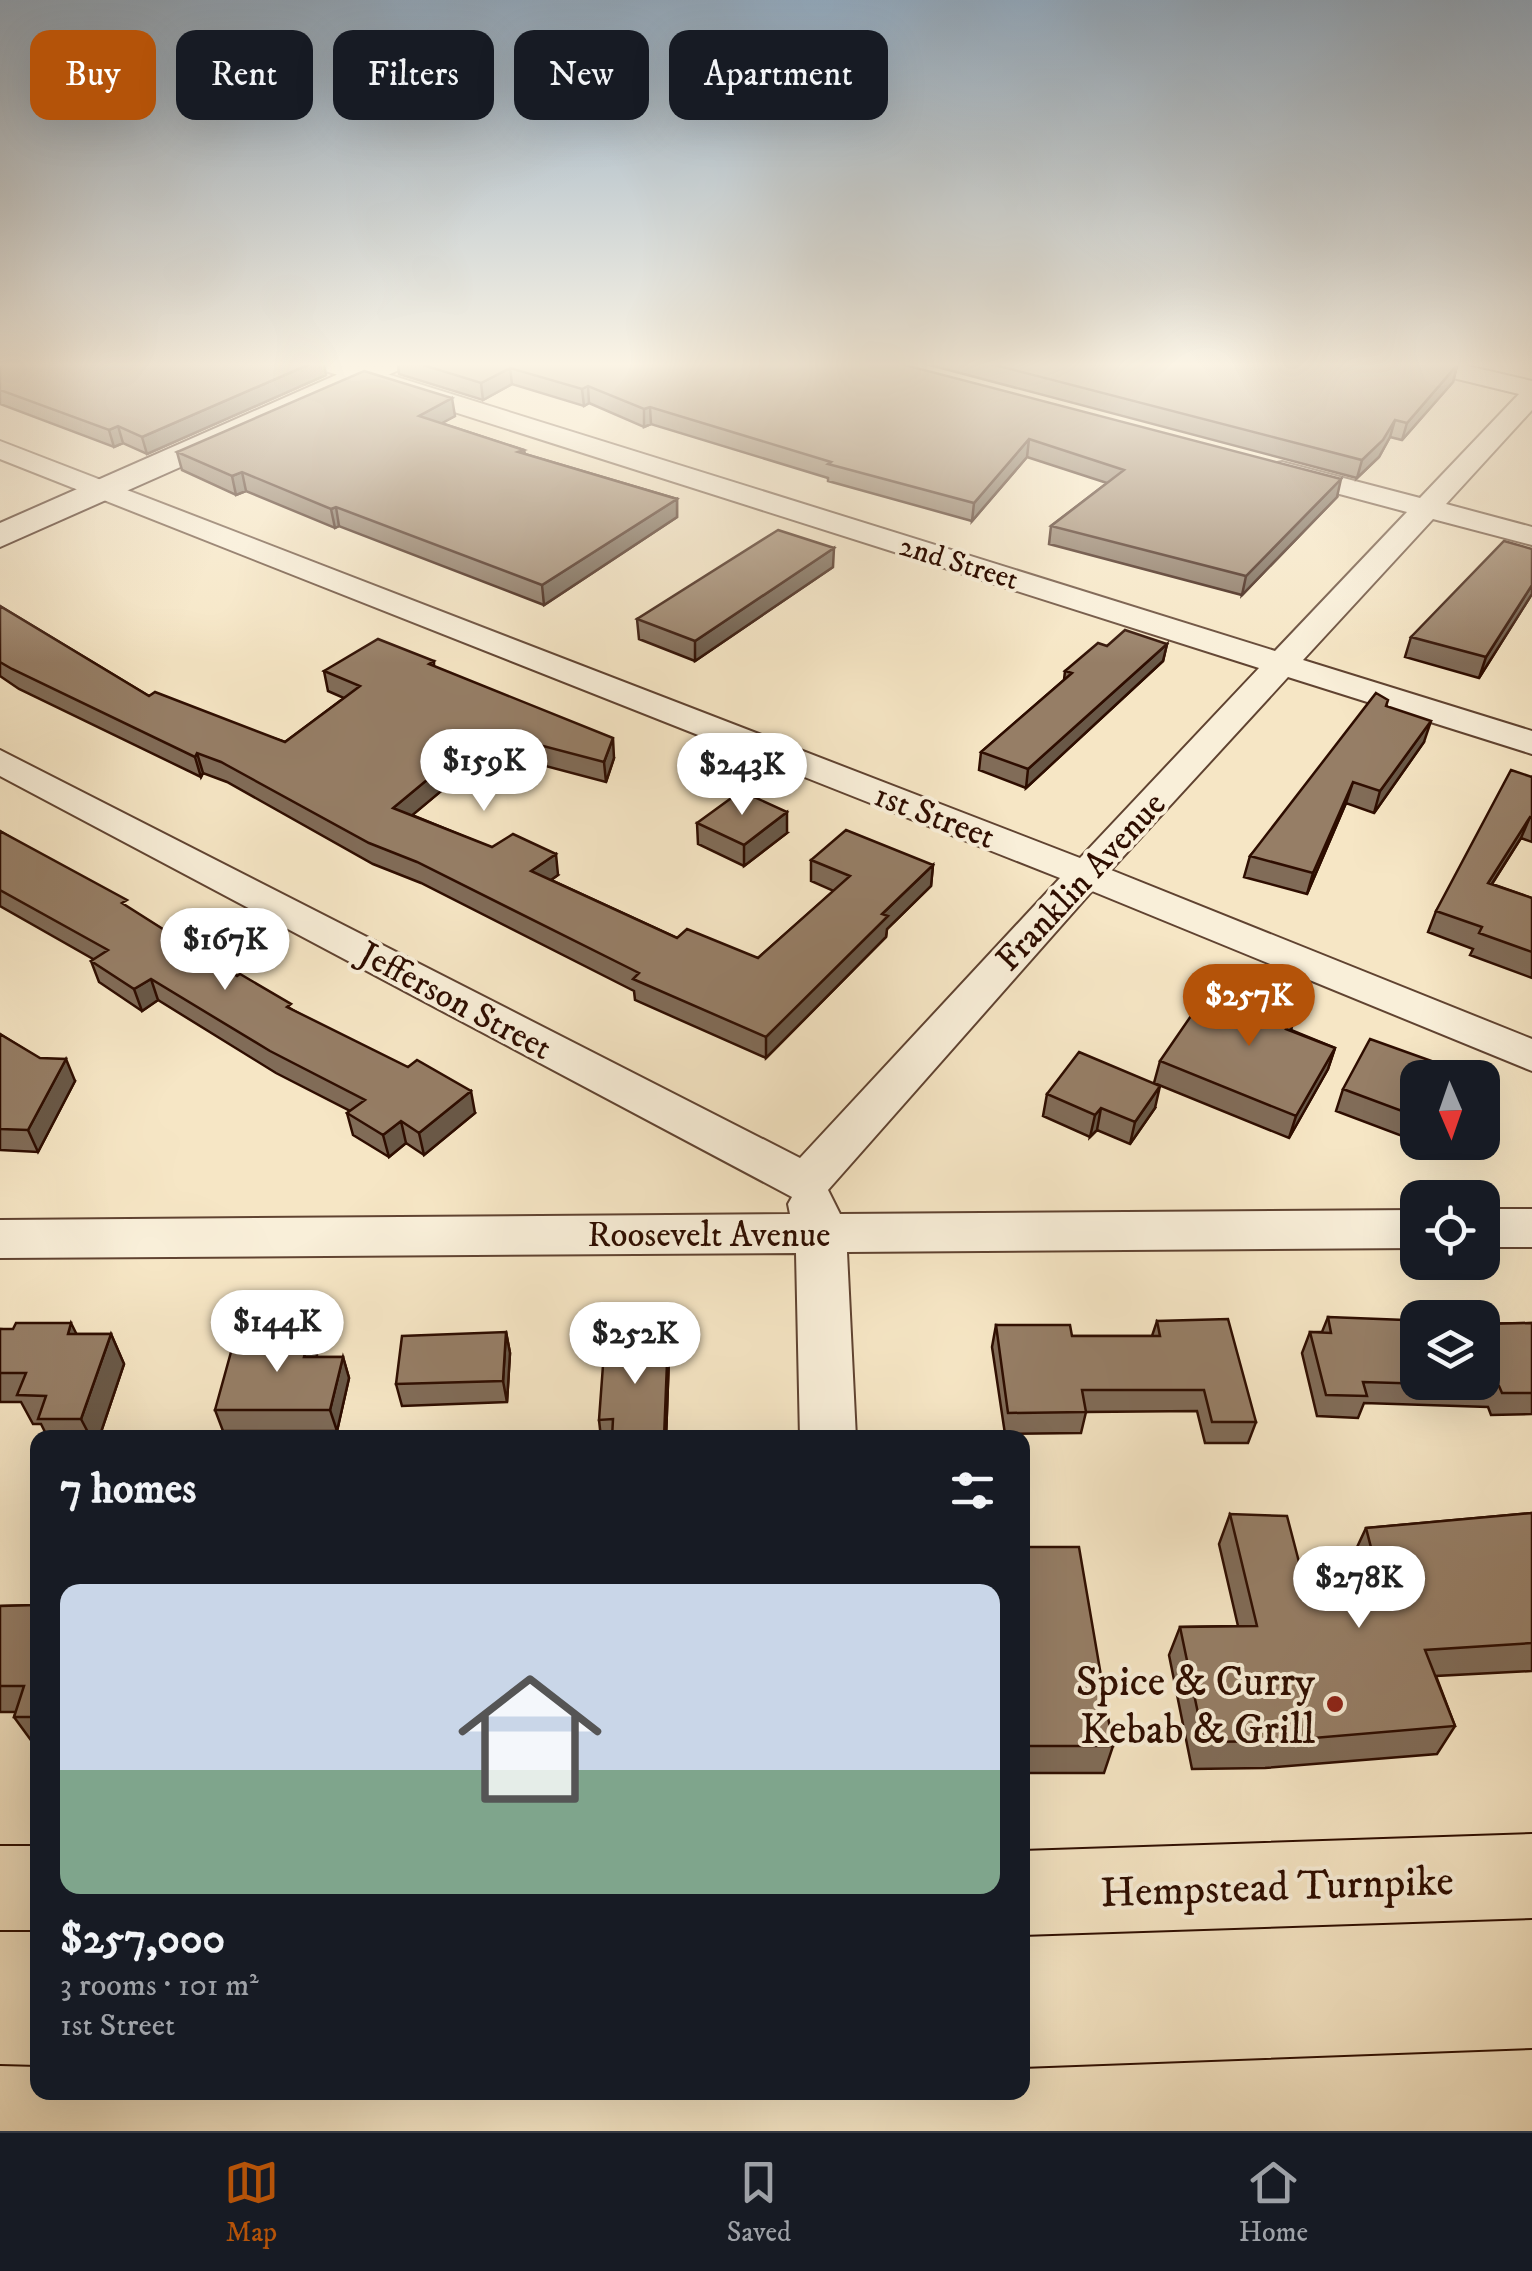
<!DOCTYPE html>
<meta charset="utf-8">
<style>
body{margin:0;font-family:"IM FELL DW Pica",serif;background:#20242c;color:#f1f3f6;height:100vh;display:flex;flex-direction:column;font-size:38px;white-space:nowrap}
*{box-sizing:border-box;margin:0}
p{font-size:32px;color:#9ea1a6}
.icon{flex:none;width:55px;height:55px;fill:none;stroke:currentColor;stroke-width:2;stroke-linecap:round;stroke-linejoin:round}
.map{position:relative;flex:1;overflow:hidden}
.side{position:absolute;left:30px;top:1430px;width:1000px;height:670px;display:flex;flex-direction:column;background:#171b24;border-radius:20px;box-shadow:0 10px 40px #0002}
.side>*{flex:none}
.banner{position:absolute;left:30px;top:30px;width:1000px;height:90px;display:flex;gap:20px}
.needle{width:65px;rotate:178deg}
.controls{position:absolute;left:1400px;top:1060px;display:grid;gap:20px}
.controls a{display:grid;place-items:center;width:100px;height:100px;border-radius:20px;background:#171b24;box-shadow:0 10px 40px #0002;font-size:50px}
.price{position:absolute;translate:-50% -85px;padding:0 22px;border-radius:35px;background:#fff;color:#222;font-size:32px;line-height:65px;filter:drop-shadow(0 2px 5px #0008)}
.price::after{content:'';position:absolute;left:50%;top:60px;width:30px;height:22px;margin-left:-15px;background:inherit;clip-path:polygon(0 0,100% 0,50% 100%)}
.price.on{background:#b45309;color:#fff}
ul{padding:0;list-style:none}
li{display:grid;align-content:center;gap:20px;height:530px;padding:0 30px}
li span{display:grid;place-items:center;height:310px;border-radius:20px;color:#555}
li>.icon{margin-inline-start:auto}
span .icon{width:180px;height:180px;fill:#fffc;stroke-width:1}
li b{font-size:42px}
h2{display:flex;justify-content:space-between;align-items:center;height:120px;padding:0 30px;font-size:42px}
.pill{padding:0 35px;border-radius:20px;background:#171b24;box-shadow:0 10px 40px #0002;font-size:35px;line-height:90px}
.pill.on{background:#b45309;color:#fff}
.menu{display:flex;justify-content:space-around;align-items:center;height:140px;border-top:2px solid #363941;background:#171b24;font-size:28px;color:#9ea1a6}
.menu a{display:grid;justify-items:center;gap:5px}
.menu .on{color:#b45309}
.map>svg:first-child{display:block}
</style>
<div class="map">
<svg width="1532" height="2131" viewBox="0 0 1532 2131">
<rect width="100%" height="100%" fill="#f6e6c5"/>
<filter id="stains"><feTurbulence type="fractalNoise" baseFrequency=".002" numOctaves="4"/><feColorMatrix values="0 0 0 0 .2 0 0 0 0 .09 0 0 0 0 .02 0 0 0 .5 -.17"/></filter>
<radialGradient id="worn" r=".72"><stop offset=".6" stop-color="#630" stop-opacity="0"/><stop offset="1" stop-color="#630" stop-opacity=".3"/></radialGradient>
<g fill="none" stroke-linecap="round" stroke-linejoin="round">
<defs>
<path id="street" d="M316,364H355L1275,651L1407,512L1272,476L1268,470L1272,464L1282,462L1420,498L1519,394L1416,369L1413,364H1459L1532,381V410L1446,504L1532,527V545L1433,519L1303,660L1532,731V754L1288,677L1111,870L1532,1039V1071L1092,891L828,1190L840,1214L1418,1210V1248L847,1252L856,1438H800L796,1253L0,1258V1220L790,1214L788,1204L792,1197L0,776V750L800,1158L1060,878L0,459V441L1080,858L1259,668L319,369Z
M1482,1209H1532V1247H1482Z"/>
<path id="secondary" d="M361,364H403L399,370L0,547V523Z"/>
<path id="primary" d="M1532,1834V1918L1022,1935V1851Z
M0,1846H38V1930H0Z
M1532,2050V2131H0V2066L38,2067V2092H1022V2069Z"/>
</defs>
<!-- street casing -->
<use href="#street" stroke="#604331" stroke-width="4"/>
<!-- secondary casing -->
<use href="#secondary" stroke="#2e0d00" stroke-width="4"/>
<!-- primary casing -->
<use href="#primary" stroke="#2e0d00" stroke-width="4"/>
<!-- street -->
<use href="#street" fill="#f9efd9" fill-rule="evenodd"/>
<!-- secondary -->
<use href="#secondary" fill="#f9efd9" fill-rule="evenodd"/>
<!-- primary -->
<use href="#primary" fill="#f6e6c5" fill-rule="evenodd"/>
</g>
<!-- wall -->
<path fill="#816c58" stroke="#2e0d00" stroke-width="2.5" d="M0,364L326,375L147,454L123,443L114,447L0,404Z
M398,364H901L1337,497L1242,595L1049,544L1051,526L1107,483L1027,457L972,521L828,481V478L651,424L644,427L589,403L584,406L512,384L483,400L399,374Z
M926,364H1454L1457,365L1453,382L1402,440L1390,437L1379,457L1357,478Z
M455,416L441,423L524,450L525,454L677,499V517L544,605L339,526L335,528L246,491L236,495L182,470L177,452Z
M1532,549V594L1479,678L1405,657L1411,637Z
M833,567L695,661L639,639L637,619Z
M0,606L149,696L285,742L344,698L328,691L324,671L434,661V667L614,758L606,782L489,751L412,815L558,875L551,880L677,938L758,958L834,891L811,881V860L933,865L931,886L887,929L886,937L766,1058L635,1000L634,991L421,883L373,864L227,782L203,773L201,777L19,689L0,676Z
M1167,644L1163,661L1026,788L979,770L981,752L1064,680L1065,671L1107,646Z
M1387,706L1424,742L1374,813L1346,803L1307,894L1244,877L1250,856Z
M1532,777V842L1521,838L1492,884L1532,898V978L1470,955L1473,949L1428,932L1436,911Z
M697,823L787,833L744,866L698,844Z
M0,831L130,909L237,976L293,1010L475,1113L424,1155L406,1143L389,1157L353,1135L347,1113L350,1111L276,1073L158,1000L142,1011L99,982L91,961L93,959L0,906Z
M1291,1030L1335,1048L1328,1069L1289,1138L1154,1083L1160,1061Z
M0,1034L75,1081L38,1152L0,1150Z
M1418,1078V1142L1336,1111L1343,1089Z
M1047,1094L1155,1108L1130,1144L1097,1130L1090,1137L1043,1116Z
M1328,1317L1406,1325L1532,1323V1414L1491,1415L1488,1407L1364,1403L1358,1418L1317,1416L1302,1353L1310,1332H1322Z
M1157,1321L1256,1422L1248,1443H1205L1197,1411L1086,1412L1081,1433L1005,1434L992,1347L996,1325L1072,1336H1152Z
M0,1329L77,1334H111L124,1364L99,1438H48L41,1424H33L21,1402H0Z
M506,1332L510,1353L507,1402L402,1406L396,1384Z
M310,1333L316,1357H343L349,1378L337,1431H223L215,1410Z
M669,1356L666,1438H601L599,1420Z
M1532,1513V1671L1436,1676L1455,1726L1437,1754L1265,1768L1192,1769L1169,1655L1180,1627L1238,1626L1219,1544L1230,1514L1310,1604L1360,1591L1352,1558L1366,1528Z
M1022,1547L1113,1746L1104,1773H1022Z
M38,1605V1743H33L14,1717L16,1712H0V1606Z"/>
<!-- shaded-wall -->
<path fill="#695847" stroke="#2e0d00" stroke-width="2.5" d="M310,364H324L326,375L147,454L142,437Z
M1457,365L1453,382L1402,440L1407,423Z
M510,368L512,384L483,400L481,383Z
M588,386L589,403L584,406L582,389Z
M452,398L455,416L422,434L419,416Z
M650,407L651,424L644,427V409Z
M1395,420L1390,437L1379,457L1357,478L1362,460Z
M118,426L123,443L114,447L109,430Z
M1029,439L1027,457L972,521L974,503Z
M242,472L246,491L236,495L232,476Z
M1341,479L1337,497L1242,595L1246,576Z
M677,499V517L544,605L542,585Z
M336,507L339,526L335,528L331,509Z
M834,548L833,567L695,661V641Z
M1532,585V594L1479,678L1486,657Z
M1167,644L1163,661L1026,788L1028,769Z
M1431,721L1424,742L1374,813L1380,791Z
M486,731L489,751L397,828L393,808Z
M613,738L614,758L606,782L604,762Z
M197,753L203,773L201,777L195,757Z
M1353,782L1346,803L1307,894L1313,873Z
M787,812V833L744,866V845Z
M1530,817L1521,838L1479,904L1488,883Z
M556,854L558,875L534,892L531,871Z
M933,865L931,886L887,929L886,937L766,1058V1037L882,914Z
M151,979L158,1000L142,1011L134,989Z
M1296,1012L1290,1034L1286,1029Z
M1335,1048L1328,1069L1289,1138L1296,1116Z
M66,1059L75,1081L38,1152L28,1130Z
M1160,1086L1155,1108L1130,1144L1135,1122Z
M471,1091L475,1113L424,1155L419,1133Z
M1101,1108L1097,1130L1090,1137L1095,1115Z
M401,1121L406,1143L389,1157L383,1135Z
M71,1323L86,1353L68,1334Z
M506,1332L510,1353L507,1402L503,1381Z
M310,1333L317,1355L311,1378L304,1357Z
M111,1334L124,1364L99,1438H91L81,1419Z
M668,1338L669,1356L666,1438H664Z
M343,1357L349,1378L337,1431L330,1410Z"/>
<!-- building -->
<path fill="#967e66" stroke="#2e0d00" stroke-width="2.5" d="M0,364H310L142,437L118,426L109,430L0,390Z
M420,364H901L1341,479L1246,576L1051,526L1124,470L1029,439L974,503L828,464L831,462L650,407L644,409L588,386L582,389L510,368L481,383Z
M991,364H1454L1457,365L1407,423L1395,420L1383,440L1362,460Z
M364,371L452,398L419,416L524,450L518,452L677,499L542,585L336,507L331,509L242,472L232,476L177,452Z
M778,530L834,548L695,641L637,619Z
M1504,541L1532,549V585L1486,657L1411,637Z
M0,606L149,696L155,692L285,742L360,686L324,671L378,639L434,661L429,664L613,738L604,762L486,731L393,808L492,847L513,834L556,854L531,871L677,938L687,929L758,958L850,876L811,860L846,830L933,865L882,914L888,916L766,1037L633,979L639,973L417,862L369,843L221,762L197,753L195,757L12,669L0,662Z
M1125,630L1167,644L1028,769L981,752L1072,673L1065,671L1098,643L1107,646Z
M1376,693L1388,700L1386,706L1431,721L1380,791L1353,782L1313,873L1250,856Z
M1511,770L1532,777V818L1530,817L1488,883L1532,898V952L1479,933L1482,927L1436,911Z
M741,791L787,812L744,845L697,823Z
M0,831L127,900L122,903L237,976L240,974L291,1004L287,1007L408,1067L417,1060L471,1091L419,1133L401,1121L383,1135L347,1113L365,1100L270,1051L151,979L134,989L91,961L108,950L0,890Z
M1215,981L1296,1012L1286,1029L1335,1048L1296,1116L1160,1061Z
M0,1034L40,1058L66,1059L28,1130L0,1129Z
M1370,1039L1451,1068L1446,1078H1418V1117L1343,1089Z
M1079,1052L1160,1086L1135,1122L1101,1108L1095,1115L1047,1094Z
M1328,1317L1405,1320L1406,1325L1418,1324V1382H1482V1324L1532,1323V1393H1502L1499,1386L1363,1382L1367,1396L1326,1395L1310,1332L1331,1333Z
M1228,1319L1256,1422H1212L1204,1390H1082L1086,1412L1008,1413L996,1325H1070L1072,1336H1160L1157,1321Z
M16,1323H71L68,1334H111L81,1419H38L46,1396L17,1395L26,1373H0V1329H13Z
M506,1332L503,1381L396,1384L402,1336Z
M310,1333L304,1357H343L330,1410H215L236,1334Z
M605,1338H668L664,1438H612L613,1419L599,1420Z
M1532,1513V1643L1425,1650L1455,1726L1278,1741L1204,1742L1180,1627L1257,1626L1230,1514L1287,1516L1310,1604L1381,1586L1366,1528Z
M1022,1547H1079L1113,1746H1022Z
M38,1605V1717H14L24,1686H0V1606Z"/>
<!-- sky -->
<linearGradient id="sky" x2="0" y2="1"><stop stop-color="#92aabf"/><stop offset="0.55" stop-color="#fbf4e5"/><stop offset="1" stop-color="#fbf4e5" stop-opacity="0"/></linearGradient>
<rect width="1532" height="663" fill="url(#sky)"/>
<!-- markers -->
<circle fill="#8f2418" stroke="#f9efd9" stroke-width="4" cx="1335" cy="1704" r="10"/>
<g text-anchor="middle" stroke-width="8" stroke-linejoin="round" paint-order="stroke">
<!-- far-street labels -->
<g font-size="30" fill="#2e0d00" stroke="#f9efd9">
<text transform="translate(959 562) rotate(17)" y="10">2nd Street</text>
</g>
<!-- street labels -->
<g font-size="35" fill="#2e0d00" stroke="#f9efd9">
<text transform="translate(935 815) rotate(21)" y="12">1st Street</text>
<text transform="translate(1080 881) rotate(-47)" y="12">Franklin Avenue</text>
<text transform="translate(456 1000) rotate(28)" y="12">Jefferson Street</text>
<text x="709" y="1246">Roosevelt Avenue</text>
</g>
<!-- near-poi labels -->
<g font-size="42" fill="#2e0d00" stroke="#f9efd9" text-anchor="end">
<text x="1315" y="1695">Spice &amp; Curry<tspan x="1315" dy="48">Kebab &amp; Grill</tspan></text>
</g>
<!-- near-street labels -->
<g font-size="42" fill="#2e0d00" stroke="#f9efd9">
<text transform="translate(1277 1885) rotate(-2)" y="15">Hempstead Turnpike</text>
</g>
</g>
<rect width="100%" height="100%" filter="url(#stains)"/>
<rect width="100%" height="100%" fill="url(#worn)"/>
</svg>
<div class="controls">
<a><svg class="needle" viewBox="-14 -14 28 28"><path d="M0-13l5 13h-10z" fill="#e53935"/><path d="M0 13l5-13h-10z" fill="#9ea1a6"/></svg></a>
<a><svg class="icon" aria-label="locate" viewBox="0 0 24 24"><circle cx="12" cy="12" r="6"/><path d="M12 2v4M12 18v4M2 12h4M18 12h4"/></svg></a>
<a><svg class="icon" aria-label="layers" viewBox="0 0 24 24"><path d="M12 4l9 5-9 5-9-5zM3 14l9 5 9-5"/></svg></a>
</div>
<b class="price" style="left:484px;top:814px">$159K</b>
<b class="price" style="left:742px;top:818px">$243K</b>
<b class="price" style="left:225px;top:993px">$167K</b>
<b class="price on" style="left:1249px;top:1049px">$257K</b>
<b class="price" style="left:277px;top:1375px">$144K</b>
<b class="price" style="left:635px;top:1387px">$252K</b>
<b class="price" style="left:1359px;top:1631px">$278K</b>
<div class="banner">
<a class="pill on">Buy</a>
<a class="pill">Rent</a>
<a class="pill">Filters</a>
<a class="pill">New</a>
<a class="pill">Apartment</a>
</div>
<section class="side">
<h2>7 homes<svg class="icon" aria-label="filters" viewBox="0 0 24 24"><path d="M4 7h16M4 17h16"/><circle cx="9" cy="7" r="2"/><circle cx="15" cy="17" r="2"/></svg></h2>
<ul>
<li><span style="background:linear-gradient(#c9d6e8 60%,#7fa58c 0)"><svg class="icon" aria-label="home" viewBox="0 0 24 24"><path d="M3 11l9-7 9 7M6 9v11h12V9"/></svg></span><div><b>$257,000</b><p>3 rooms · 101 m²</p><p>1st Street</p></div></li>
</ul>
</section>
</div>
<nav class="menu">
<a class="on"><svg class="icon" aria-label="map" viewBox="0 0 24 24"><path d="M3 6l6-2 6 2 6-2v14l-6 2-6-2-6 2zM9 4v14M15 6v14"/></svg>Map</a>
<a><svg class="icon" aria-label="saved" viewBox="0 0 24 24"><path d="M7 4h10v16l-5-4-5 4z"/></svg>Saved</a>
<a><svg class="icon" aria-label="home" viewBox="0 0 24 24"><path d="M3 11l9-7 9 7M6 9v11h12V9"/></svg>Home</a>
</nav>
